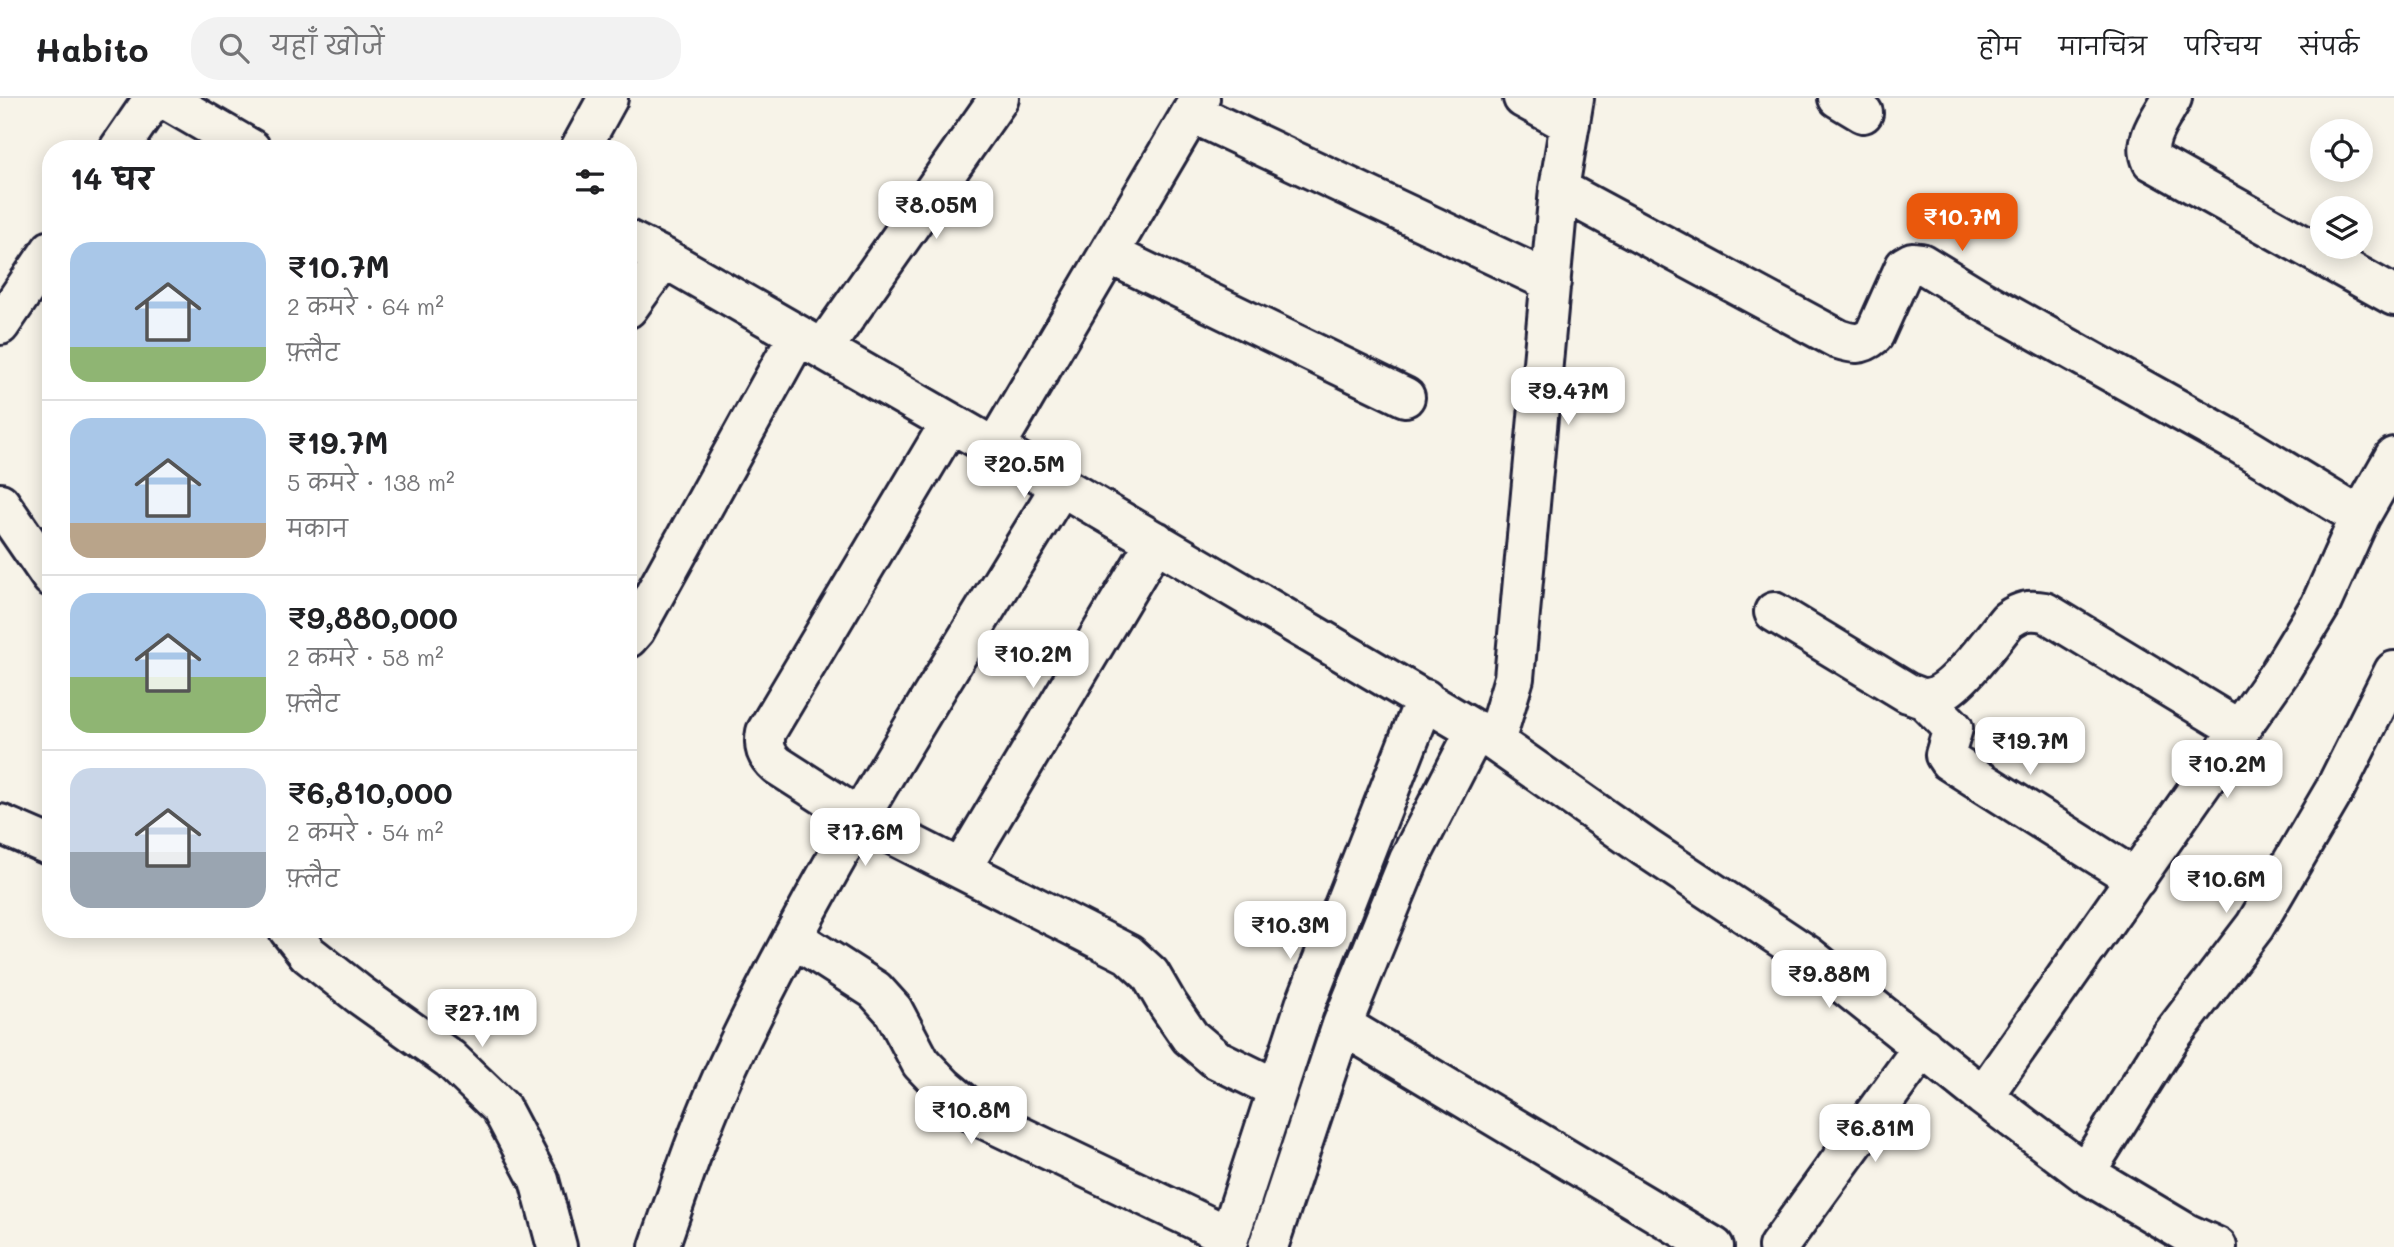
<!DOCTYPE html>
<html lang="hi">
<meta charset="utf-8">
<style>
body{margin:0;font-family:Mali,"Playpen Sans Deva",sans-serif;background:#f2f2f2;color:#202124;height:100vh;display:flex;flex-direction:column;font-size:26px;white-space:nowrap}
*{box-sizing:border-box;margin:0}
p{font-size:23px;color:#757577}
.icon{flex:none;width:38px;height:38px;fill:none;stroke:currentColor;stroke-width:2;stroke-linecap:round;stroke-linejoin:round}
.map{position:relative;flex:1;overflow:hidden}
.panel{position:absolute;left:42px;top:42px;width:595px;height:798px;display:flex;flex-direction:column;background:#fff;border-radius:28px;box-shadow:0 4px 18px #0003}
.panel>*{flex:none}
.fabs{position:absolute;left:2310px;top:21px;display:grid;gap:14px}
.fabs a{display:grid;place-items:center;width:63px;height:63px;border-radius:50%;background:#fff;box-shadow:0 4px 18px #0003;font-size:35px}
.price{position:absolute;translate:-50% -60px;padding:0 16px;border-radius:14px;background:#fff;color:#222;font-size:23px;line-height:46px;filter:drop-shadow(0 2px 4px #0008)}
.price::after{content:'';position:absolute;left:50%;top:42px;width:21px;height:16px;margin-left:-10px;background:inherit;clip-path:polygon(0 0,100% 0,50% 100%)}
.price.on{background:#ea580c;color:#fff}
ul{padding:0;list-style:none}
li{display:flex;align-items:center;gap:21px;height:175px;padding:0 28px}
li+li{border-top:2px solid #e0e0e0}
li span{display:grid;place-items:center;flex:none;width:196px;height:140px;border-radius:21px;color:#555}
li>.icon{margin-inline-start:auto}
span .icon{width:84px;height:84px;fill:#fffc;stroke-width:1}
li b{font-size:30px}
h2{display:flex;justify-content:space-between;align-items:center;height:84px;padding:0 28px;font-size:30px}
header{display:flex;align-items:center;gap:42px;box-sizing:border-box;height:98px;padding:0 35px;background:#fff;border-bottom:2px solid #e0e0e0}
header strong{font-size:33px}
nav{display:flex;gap:38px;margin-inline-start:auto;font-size:24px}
.search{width:490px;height:63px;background:#f2f2f2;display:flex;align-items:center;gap:18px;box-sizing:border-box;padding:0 24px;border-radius:28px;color:#757577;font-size:26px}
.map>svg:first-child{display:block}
</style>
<header>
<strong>Habito</strong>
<div class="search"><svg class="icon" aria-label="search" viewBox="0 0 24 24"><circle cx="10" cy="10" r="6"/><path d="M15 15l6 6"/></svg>यहाँ खोजें</div>
<nav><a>होम</a><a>मानचित्र</a><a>परिचय</a><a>संपर्क</a></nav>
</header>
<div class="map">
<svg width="2394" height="1149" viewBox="0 0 2394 1149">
<rect width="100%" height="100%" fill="#f7f3e8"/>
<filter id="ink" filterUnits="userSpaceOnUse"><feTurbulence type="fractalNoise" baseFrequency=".0143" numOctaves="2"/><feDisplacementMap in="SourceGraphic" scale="14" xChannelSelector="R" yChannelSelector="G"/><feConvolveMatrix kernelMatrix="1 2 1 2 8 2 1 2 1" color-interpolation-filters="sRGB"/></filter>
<g filter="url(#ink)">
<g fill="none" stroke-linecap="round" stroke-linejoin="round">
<defs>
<path id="minor" d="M163,0L251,51
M1523,0L1570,26
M1838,0L1863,15
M2172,0C2162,19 2142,42 2152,63L2394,198
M1192,15L1551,184
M119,51L154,0
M580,51L608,0
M1559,91L1838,241C1853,246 1861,248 1874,237L1905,168L1912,164L1921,165L1980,201L2240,346L2360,419
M628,142L664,160L1061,388L1495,644L1646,750L1807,857L1983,998L2085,1075L2186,1135L2217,1149
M1109,156L1405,299
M628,210L664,160
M0,227L51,152
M823,251L999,0
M950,325L766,634C763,649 766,657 777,667L858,719L1128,856L1150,876L1168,907L1190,939L1216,961L1277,991
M994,351L1200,0
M0,405L51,479
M1774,514L1908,595C1913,596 1919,600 1924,600C1952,601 1990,543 2008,522C2021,513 2029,511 2045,514L2240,632
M628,540L635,532L798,237
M1923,600L1953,630L1945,657L1949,663L2136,781
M1495,644L1514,580L1559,91L1574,0
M0,726L51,748
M961,771L1156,443
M288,831L308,856L360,897L450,961L501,1010L539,1082L557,1149
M794,840L875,892L893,912L921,965L944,989L980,1019L1229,1138
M1342,927L1714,1149
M1983,998L2280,574L2320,508L2360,419L2394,359
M2085,1075L2169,941L2255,828L2334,693L2394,573
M659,1149C681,1086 702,1021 731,961C826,762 946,576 1061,388
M1226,1149L1305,907L1425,601
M1268,1149L1342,927L1409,762L1476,632
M1778,1149L1923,949"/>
</defs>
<!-- minor casing -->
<use href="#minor" stroke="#22223b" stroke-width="44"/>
<!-- minor -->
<use href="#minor" stroke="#f7f3e8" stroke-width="38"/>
</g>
</g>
</svg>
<div class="fabs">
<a><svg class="icon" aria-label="locate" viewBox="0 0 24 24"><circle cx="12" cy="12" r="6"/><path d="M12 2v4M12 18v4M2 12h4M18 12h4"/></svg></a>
<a><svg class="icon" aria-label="layers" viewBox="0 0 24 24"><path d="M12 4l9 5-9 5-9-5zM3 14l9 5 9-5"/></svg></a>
</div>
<b class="price" style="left:936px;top:143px">₹8.05M</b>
<b class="price on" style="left:1962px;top:155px">₹10.7M</b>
<b class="price" style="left:1568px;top:329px">₹9.47M</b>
<b class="price" style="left:1024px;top:402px">₹20.5M</b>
<b class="price" style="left:1033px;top:592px">₹10.2M</b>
<b class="price" style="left:2030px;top:679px">₹19.7M</b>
<b class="price" style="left:2227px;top:702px">₹10.2M</b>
<b class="price" style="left:865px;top:770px">₹17.6M</b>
<b class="price" style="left:2226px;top:817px">₹10.6M</b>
<b class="price" style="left:1290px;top:863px">₹10.3M</b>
<b class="price" style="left:1829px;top:912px">₹9.88M</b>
<b class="price" style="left:482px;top:951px">₹27.1M</b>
<b class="price" style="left:971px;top:1048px">₹10.8M</b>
<b class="price" style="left:1875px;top:1066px">₹6.81M</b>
<section class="panel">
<h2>14 घर<svg class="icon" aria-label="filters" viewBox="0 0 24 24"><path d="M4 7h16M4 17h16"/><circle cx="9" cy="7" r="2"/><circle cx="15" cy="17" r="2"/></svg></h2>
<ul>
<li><span style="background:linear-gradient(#a9c7e8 75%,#8fb573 0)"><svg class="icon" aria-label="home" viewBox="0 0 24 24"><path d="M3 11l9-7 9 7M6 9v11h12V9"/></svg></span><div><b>₹10.7M</b><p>2 कमरे · 64 m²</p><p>फ़्लैट</p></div></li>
<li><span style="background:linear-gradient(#a9c7e8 75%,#b9a48a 0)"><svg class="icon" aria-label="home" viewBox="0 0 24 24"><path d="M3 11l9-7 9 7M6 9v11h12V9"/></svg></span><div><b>₹19.7M</b><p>5 कमरे · 138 m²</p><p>मकान</p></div></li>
<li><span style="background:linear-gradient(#a9c7e8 60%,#8fb573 0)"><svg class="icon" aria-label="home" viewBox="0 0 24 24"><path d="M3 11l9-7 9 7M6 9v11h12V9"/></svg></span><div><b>₹9,880,000</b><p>2 कमरे · 58 m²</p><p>फ़्लैट</p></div></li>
<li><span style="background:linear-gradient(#c9d6e8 60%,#9aa5b1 0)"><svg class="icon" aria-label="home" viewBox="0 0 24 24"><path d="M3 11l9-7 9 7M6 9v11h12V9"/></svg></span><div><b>₹6,810,000</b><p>2 कमरे · 54 m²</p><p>फ़्लैट</p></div></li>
</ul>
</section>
</div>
